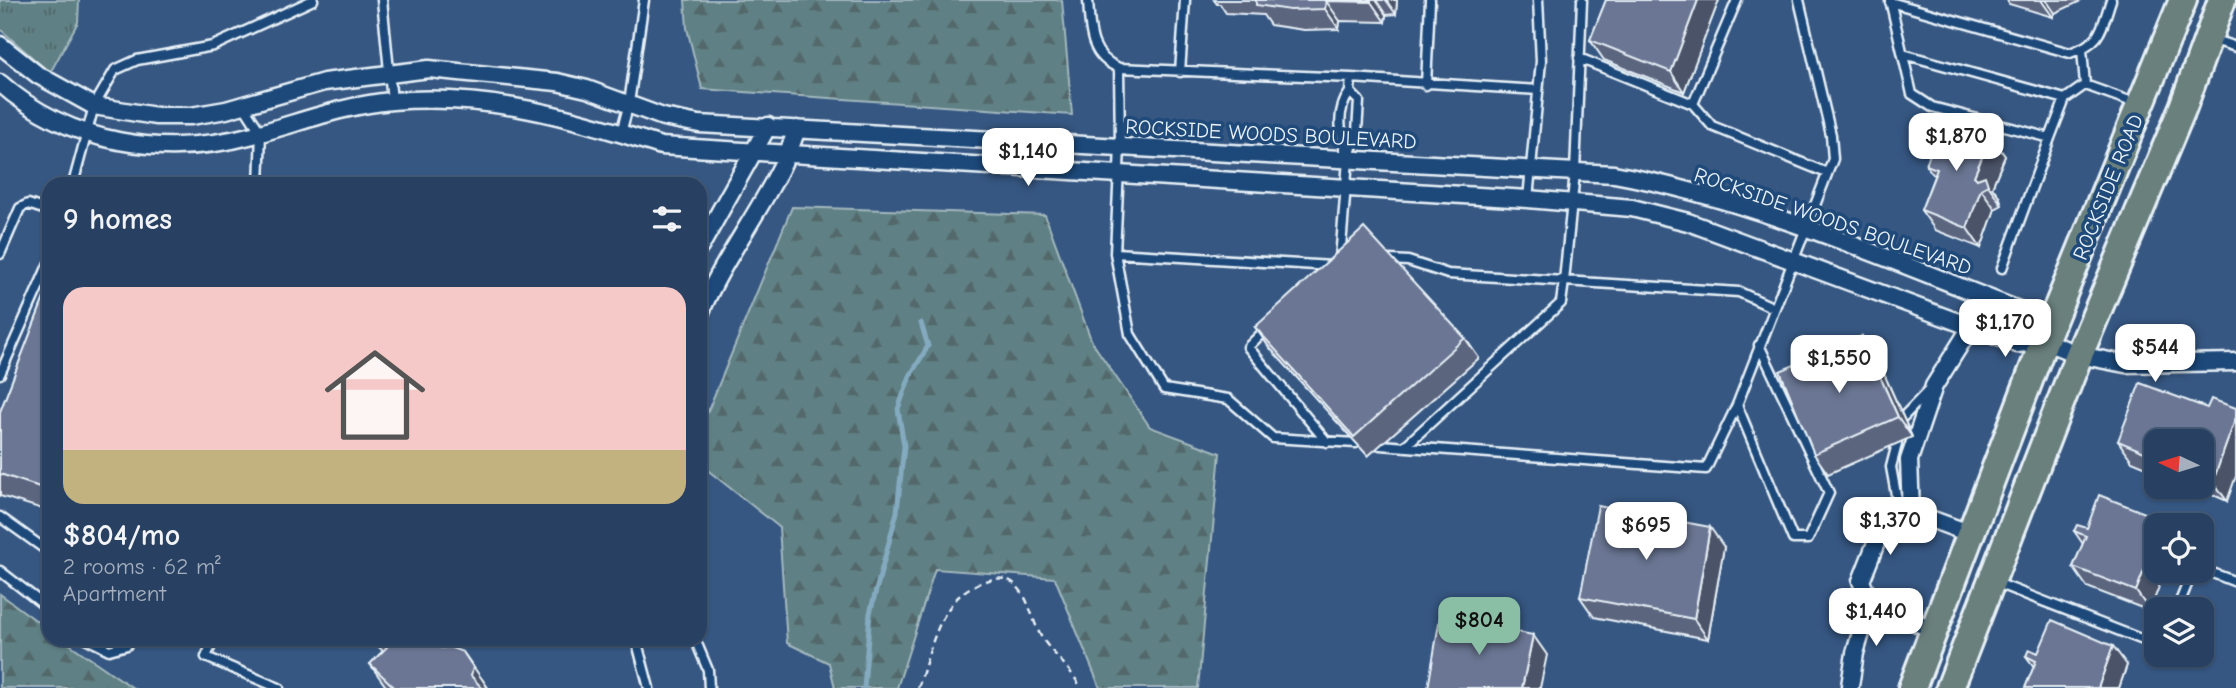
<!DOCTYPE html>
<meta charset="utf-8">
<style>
body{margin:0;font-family:"Comic Neue",sans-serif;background:#344c6b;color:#f1f3f6;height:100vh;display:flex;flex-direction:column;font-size:26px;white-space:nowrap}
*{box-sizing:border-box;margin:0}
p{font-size:23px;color:#a5afbe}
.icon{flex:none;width:38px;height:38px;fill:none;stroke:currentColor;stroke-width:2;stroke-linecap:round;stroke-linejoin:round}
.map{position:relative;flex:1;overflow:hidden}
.details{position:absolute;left:42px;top:177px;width:665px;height:469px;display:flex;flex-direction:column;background:#284162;border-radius:21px;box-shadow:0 2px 5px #0004,0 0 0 2px #445a77}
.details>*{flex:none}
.needle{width:46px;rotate:274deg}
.fabs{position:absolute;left:2144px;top:429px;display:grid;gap:14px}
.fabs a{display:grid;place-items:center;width:70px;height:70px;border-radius:14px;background:#284162;box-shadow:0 2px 5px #0004,0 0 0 2px #445a77;font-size:35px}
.price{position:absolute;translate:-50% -60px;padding:0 16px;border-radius:14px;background:#fff;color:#222;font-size:23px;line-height:46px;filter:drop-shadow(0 2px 4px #0008)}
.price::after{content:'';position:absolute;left:50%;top:42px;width:21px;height:16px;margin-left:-10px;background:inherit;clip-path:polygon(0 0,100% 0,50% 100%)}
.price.active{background:#8abfa5;color:#111}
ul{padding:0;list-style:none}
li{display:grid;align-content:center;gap:14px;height:371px;padding:0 21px}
li span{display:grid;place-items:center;height:217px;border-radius:21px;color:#555}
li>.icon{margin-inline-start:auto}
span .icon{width:126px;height:126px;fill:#fffc;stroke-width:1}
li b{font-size:30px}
h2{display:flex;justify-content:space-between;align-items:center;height:84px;padding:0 21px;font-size:30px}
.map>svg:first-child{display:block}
</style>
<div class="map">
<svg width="2236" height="688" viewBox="0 0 2236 688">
<defs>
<pattern id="grass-tufts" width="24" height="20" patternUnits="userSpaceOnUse" patternTransform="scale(1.75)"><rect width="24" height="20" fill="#5e8084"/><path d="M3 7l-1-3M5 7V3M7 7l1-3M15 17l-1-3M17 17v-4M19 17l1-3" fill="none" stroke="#53676a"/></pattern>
<pattern id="forest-firs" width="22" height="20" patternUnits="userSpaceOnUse" patternTransform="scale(1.75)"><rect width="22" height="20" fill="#5e8084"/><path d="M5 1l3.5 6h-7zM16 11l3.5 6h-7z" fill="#53676a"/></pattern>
</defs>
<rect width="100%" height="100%" fill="#365782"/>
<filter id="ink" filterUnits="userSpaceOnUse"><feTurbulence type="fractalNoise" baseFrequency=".0143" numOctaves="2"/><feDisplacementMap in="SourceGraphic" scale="14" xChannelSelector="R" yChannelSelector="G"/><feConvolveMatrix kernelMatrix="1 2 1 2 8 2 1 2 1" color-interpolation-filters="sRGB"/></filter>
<g filter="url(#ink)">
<!-- grass -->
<path fill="url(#grass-tufts)" stroke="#a3b8be" stroke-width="2" d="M0,0H79L78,22L50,73L0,29Z"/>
<!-- forest -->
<path fill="url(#forest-firs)" stroke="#a3b8be" stroke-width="2" d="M685,0H1062L1072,115L702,89L687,28Z
M792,207L1045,215L1092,342L1150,427L1220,453L1198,688H1100L1055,578L935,569L897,688H835L829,663L787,643L779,527L700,464V430Z
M0,594L49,630V639H62L133,688H0Z"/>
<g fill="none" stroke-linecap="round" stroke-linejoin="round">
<!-- stream -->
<path stroke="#84aac0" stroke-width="5" d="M864,688L870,613L897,512L904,446L898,409L910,376L928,346L921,323"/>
<defs>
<path id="service" d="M382,0L392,101
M1088,0C1090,29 1089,56 1119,68L1351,78
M1890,0L1912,94L1932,107L2050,138L2065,99L2085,85L2138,104
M1890,2L2070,53C2102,42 2101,30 2111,0
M2211,39L2236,47
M2082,49L2085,85
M1903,54L2065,99
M1579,58L1693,104L1712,126L1827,173
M1119,68L1120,147L1115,253L1332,266
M1180,72L1185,0
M1426,85L1430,0
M1350,92L1351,78L1538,90
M1693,104L1737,0
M243,105L261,133L259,184
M621,133L629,103L644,0
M73,184L94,106L115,70L137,60L213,46L313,0
M1528,199L1541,61L1538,0
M1115,253L1130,334L1164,389L1228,399L1273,438L1356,443
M0,254L20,208L28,204L49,211
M1340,259L1348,160L1357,132L1359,101L1350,92C1334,113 1341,136 1348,160
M1390,260L1408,261L1448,274L1564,281L1575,172L1582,0
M2002,268L2050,138
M1267,328L1248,347L1327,442
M0,374L49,263
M1737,405L1793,539H1808L1829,493L1759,345
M1903,417L1930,389
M1897,444L1891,467L1899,511
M1380,445L1706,469L1737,405L1833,159L1831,135L1799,0
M1404,447L1561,303L1564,281L1739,292L1774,308
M0,517L49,552
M2202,569L2236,582
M0,571L49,609
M1994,582L2156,645
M2177,609L2193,570
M87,639L109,650L127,645L129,639
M214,639L206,657L279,688
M636,639L649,688
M695,639L708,670L709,688"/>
<path id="minor" d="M0,45L38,75L94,106L156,116H191L226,110L324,82L429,69L557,82L587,89L663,117L699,124L1614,174C1753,199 1892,261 2024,312L2044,341
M0,83C70,145 165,159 253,135C299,123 344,105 392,101C487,93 572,117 661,146L1528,199L1632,208L1688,222L2017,344L2044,341L2079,355L2125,364L2236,362
M700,247L768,126
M700,314C726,250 775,195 797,129
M1911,512L1909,460L1934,386L1971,327
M1934,630L1870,603L1861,581L1885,520L1903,509L1971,534
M1850,686L1855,653L1870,603"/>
<path id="primary" d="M1912,688L2044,341L2183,0
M1950,688L2079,355L2183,107L2222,0"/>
</defs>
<!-- service casing -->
<use href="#service" stroke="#e8f1f8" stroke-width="13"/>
<!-- minor casing -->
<use href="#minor" stroke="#e8f1f8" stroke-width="21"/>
<!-- primary casing -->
<use href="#primary" stroke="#e8f1f8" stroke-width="32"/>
<!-- path -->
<path stroke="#e8f1f8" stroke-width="2.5" stroke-dasharray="7 5" stroke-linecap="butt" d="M918,688C932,648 939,594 986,581C995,578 1005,577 1012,582C1030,595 1031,620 1042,638C1055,657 1069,666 1081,688"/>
<!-- service -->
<use href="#service" stroke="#1f4a7a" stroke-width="8"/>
<!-- minor -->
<use href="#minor" stroke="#1f4a7a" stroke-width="16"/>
<!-- primary -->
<use href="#primary" stroke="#6a807d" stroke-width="26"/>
</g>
<!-- wall -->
<path fill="#5c657e" stroke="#e8f1f8" stroke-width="2" d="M1214,0H1397L1396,14L1386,15L1385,22L1340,21L1339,29L1304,30L1270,25L1263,15L1226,13L1220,4H1217Z
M1606,0H1719L1684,92L1604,60L1590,40Z
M2007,0H2082L2081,1L2055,13L2053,17L2009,4Z
M1991,136L2005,156L1992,187L1999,196L2002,205L1995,209L1981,248L1935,230L1921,210L1934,176L1926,165Z
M49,285V511L0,496V412Z
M1255,327L1465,338L1479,358L1368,456L1269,347Z
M1862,336L1876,356L1912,437L1828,474L1814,454Z
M2207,408L2227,501L2193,486H2202V441H2156V471L2132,461L2118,441Z
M2163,520L2167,525H2156L2150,611L2087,587L2073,567L2083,544L2074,531L2087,528Z
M1724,547L1708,639L1594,617L1580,597Z
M370,639H431L441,648L482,679L488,688H387L370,664L383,651Z
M2038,653L2127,665L2119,688H2025L2034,667L2026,656Z"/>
<!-- shaded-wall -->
<path fill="#4b5367" stroke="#e8f1f8" stroke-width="2" d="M1371,0H1376L1386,15L1385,22L1371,2Z
M1386,0H1397L1396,14Z
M1698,0H1719L1684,92L1671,72Z
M2041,0H2046L2055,13L2053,17Z
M1326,1L1340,21L1339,29L1325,9Z
M1991,136L2005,156L1992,187L1999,196L2002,205L1988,185L1983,188L1974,176Z
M1981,189L1995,209L1981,248L1967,228Z
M1862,336L1876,356L1912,437L1898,417Z
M2236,417V476L2227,501L2213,481Z
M1710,527L1724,547L1708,639L1694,619Z
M2156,539V570H2165L2150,611L2136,591Z
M1533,635L1547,655L1540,688H1522Z
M2113,646L2127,665L2119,688H2098Z
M463,652L482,679L488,688H479L471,676Z"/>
<!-- building -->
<path fill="#6b7693" stroke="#e8f1f8" stroke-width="2" d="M1256,0H1371V2L1326,1L1325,9L1290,10L1256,5Z
M1606,0H1698L1671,72L1590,40Z
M1943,119L1991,136L1974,176L1977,179L1985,176L1988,185L1981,189L1967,228L1921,210L1937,169L1926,165Z
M1364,228L1465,338L1354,437L1255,327Z
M49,285V490L0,474V412Z
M1862,336L1898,417L1814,454L1780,371Z
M2140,383L2207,408L2211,399L2236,408V417L2213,481L2202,476V441H2156V457L2118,441Z
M2099,495L2163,520L2161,525H2156V539L2136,591L2073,567L2086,536L2074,531L2077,525L2087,528Z
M1598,506L1710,527L1694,619L1580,597Z
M1440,617L1533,635L1522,688H1428Z
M2052,620L2113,646L2098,688H2025L2036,661L2026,656L2029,649L2038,653Z
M379,639H431L441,648L449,647L463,652L473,667L471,676L482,688H395L370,664L387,647Z"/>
</g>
<g text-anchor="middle" stroke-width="7" stroke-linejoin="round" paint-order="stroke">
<!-- street labels -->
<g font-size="21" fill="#e8f1f8" stroke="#1f4a7a">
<text transform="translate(1271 134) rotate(3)" y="7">ROCKSIDE WOODS BOULEVARD</text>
<text transform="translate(2108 187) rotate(-68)" y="7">ROCKSIDE ROAD</text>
<text transform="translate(1833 221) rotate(19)" y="7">ROCKSIDE WOODS BOULEVARD</text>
</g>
</g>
</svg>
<div class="fabs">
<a><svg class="needle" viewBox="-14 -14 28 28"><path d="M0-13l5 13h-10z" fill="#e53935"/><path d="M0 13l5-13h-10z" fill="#a5afbe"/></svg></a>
<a><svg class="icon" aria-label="locate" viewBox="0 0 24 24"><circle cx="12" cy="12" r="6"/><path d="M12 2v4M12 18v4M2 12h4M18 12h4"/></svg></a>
<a><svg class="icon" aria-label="layers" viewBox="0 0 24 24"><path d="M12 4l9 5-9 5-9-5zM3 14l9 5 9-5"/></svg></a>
</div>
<b class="price" style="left:1956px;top:173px">$1,870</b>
<b class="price" style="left:1028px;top:188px">$1,140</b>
<b class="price" style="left:2005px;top:359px">$1,170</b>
<b class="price" style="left:2155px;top:384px">$544</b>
<b class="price" style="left:1839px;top:395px">$1,550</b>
<b class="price" style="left:1890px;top:557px">$1,370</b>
<b class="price" style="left:1646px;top:562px">$695</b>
<b class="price" style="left:1876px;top:648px">$1,440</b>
<b class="price active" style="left:1479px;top:657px">$804</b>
<section class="details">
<h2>9 homes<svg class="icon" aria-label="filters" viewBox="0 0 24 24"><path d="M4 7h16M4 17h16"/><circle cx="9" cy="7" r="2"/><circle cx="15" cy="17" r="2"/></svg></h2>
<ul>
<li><span style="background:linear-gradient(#f6c9c9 75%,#c2b280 0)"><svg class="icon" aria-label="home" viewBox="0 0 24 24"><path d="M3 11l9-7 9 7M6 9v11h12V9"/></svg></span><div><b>$804/mo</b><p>2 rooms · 62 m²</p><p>Apartment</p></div></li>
</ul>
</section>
</div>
